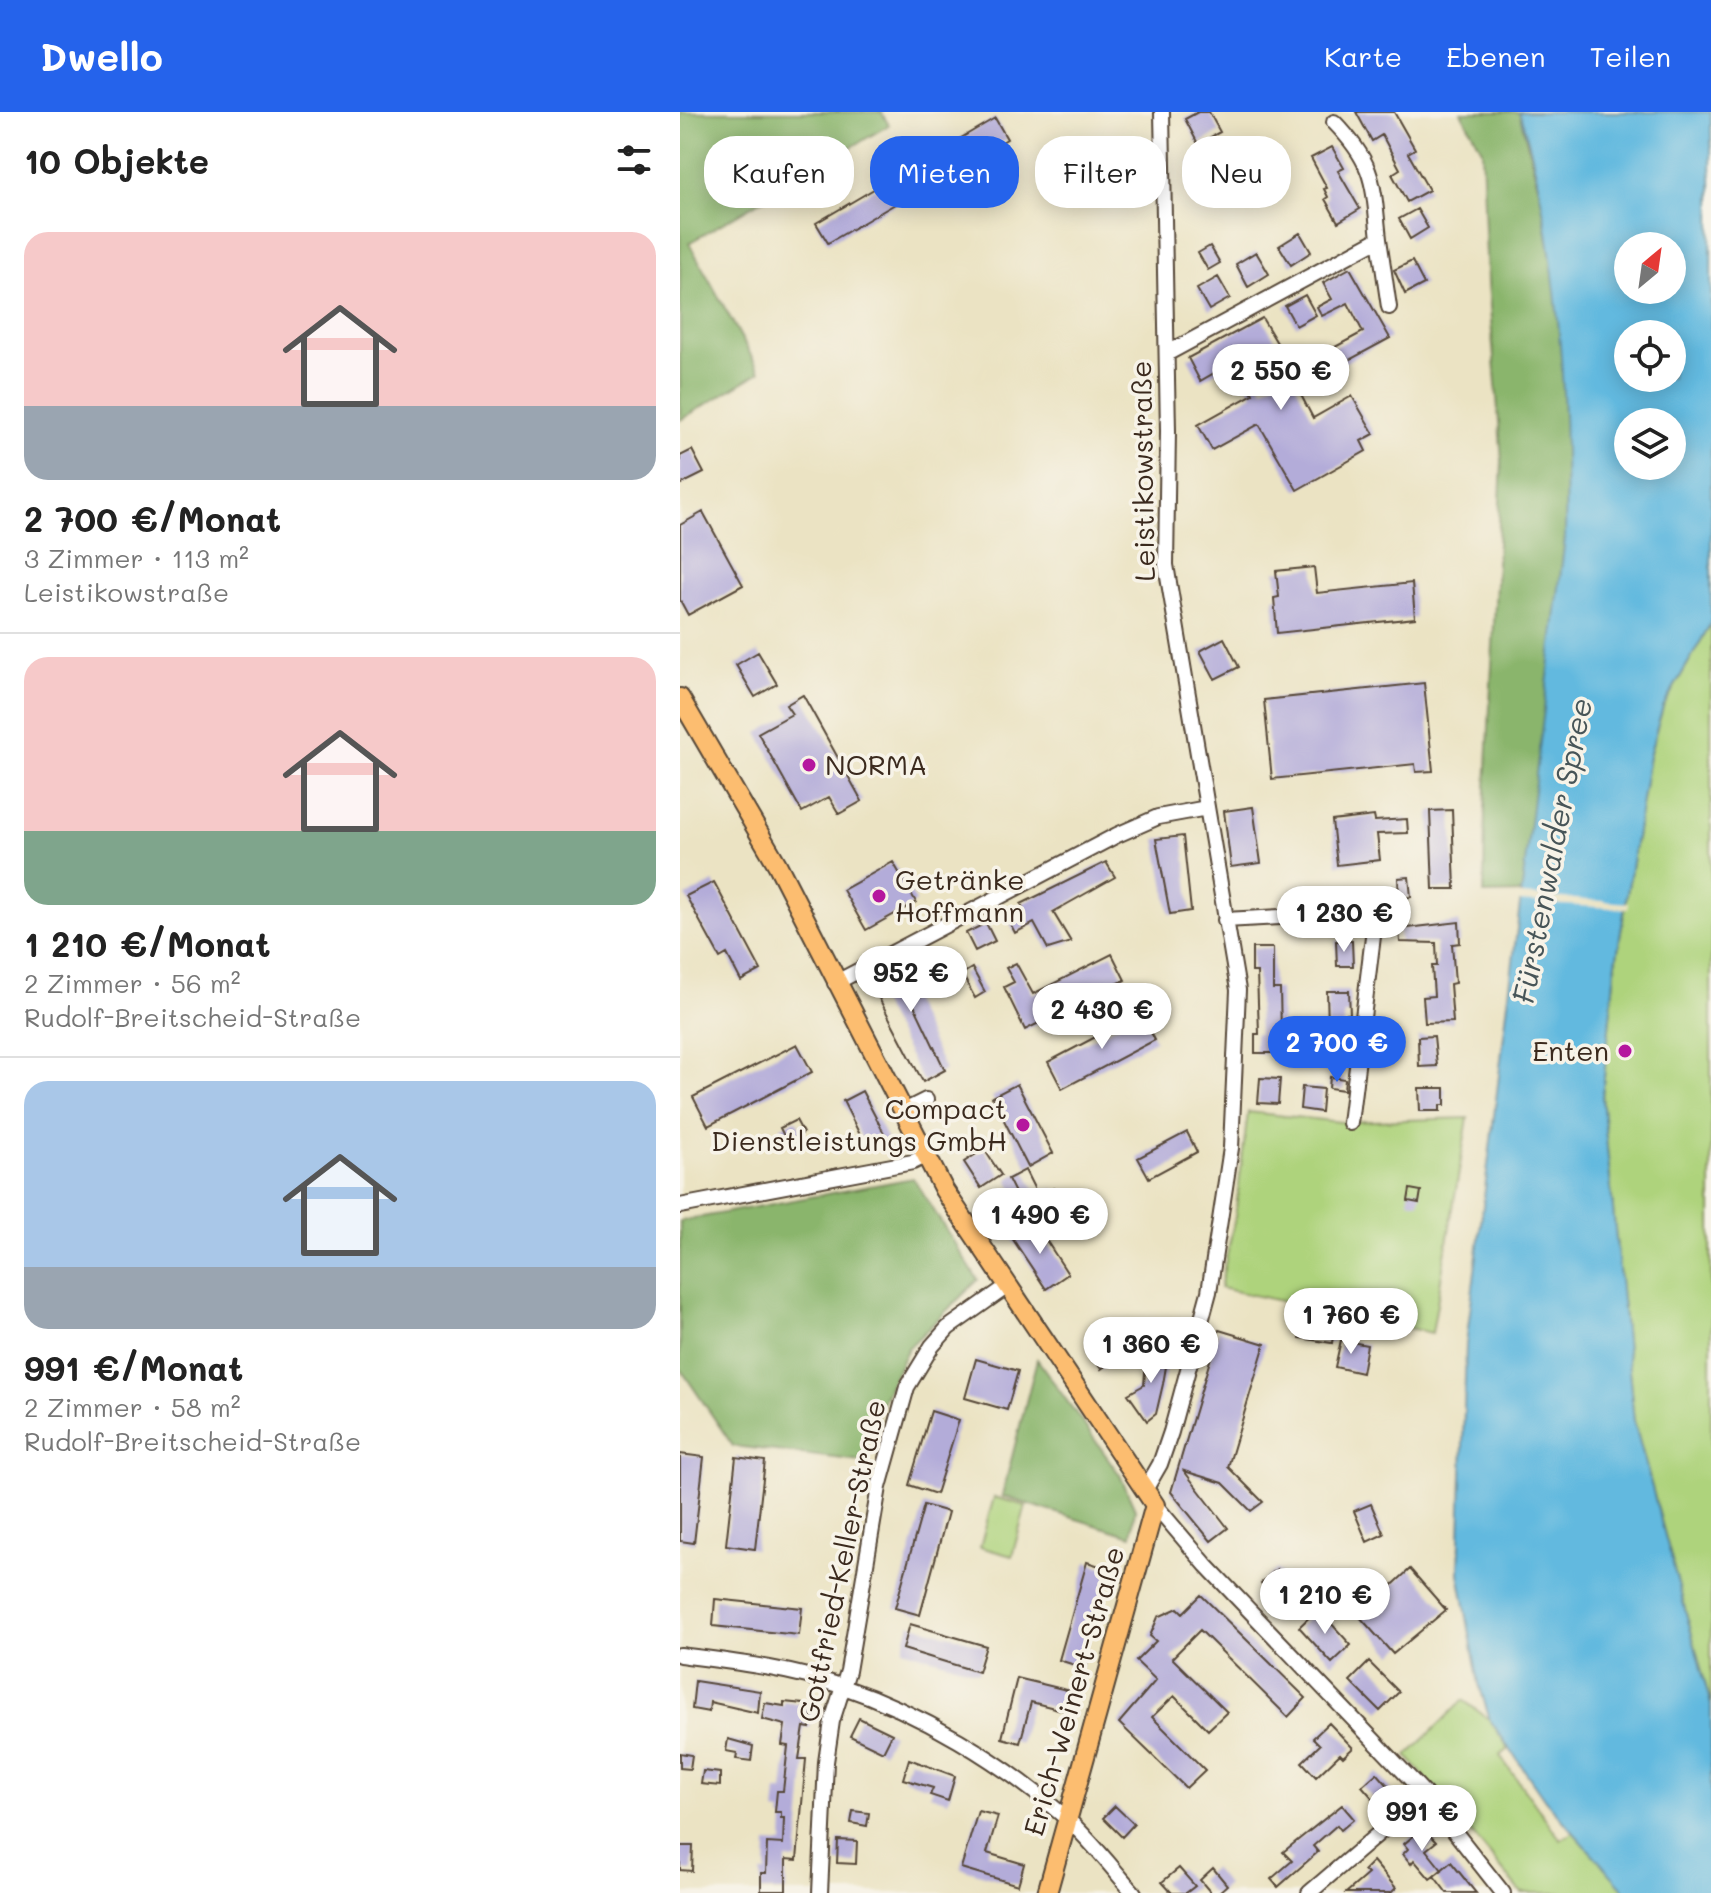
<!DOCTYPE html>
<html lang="de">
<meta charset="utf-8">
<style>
body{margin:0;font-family:Mali,sans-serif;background:#f2f2f2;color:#222;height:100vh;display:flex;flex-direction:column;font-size:30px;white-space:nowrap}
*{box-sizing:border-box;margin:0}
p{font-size:26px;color:#767676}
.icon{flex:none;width:44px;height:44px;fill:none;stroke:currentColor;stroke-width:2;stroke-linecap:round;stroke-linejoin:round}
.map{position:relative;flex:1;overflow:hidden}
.panel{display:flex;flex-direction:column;background:#fff;width:680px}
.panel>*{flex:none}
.guide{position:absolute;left:24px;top:24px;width:760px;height:72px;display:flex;gap:16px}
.needle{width:52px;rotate:29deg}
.buttons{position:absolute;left:934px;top:120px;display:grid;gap:16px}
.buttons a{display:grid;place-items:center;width:72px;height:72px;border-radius:50%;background:#fff;box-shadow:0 4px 20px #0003;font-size:40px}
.price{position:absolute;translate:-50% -68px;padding:0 18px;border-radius:28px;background:#fff;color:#222;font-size:26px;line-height:52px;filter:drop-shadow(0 2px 4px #0008)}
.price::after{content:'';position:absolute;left:50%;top:48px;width:24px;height:18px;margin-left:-12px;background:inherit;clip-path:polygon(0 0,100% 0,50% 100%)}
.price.current{background:#2563eb;color:#fff}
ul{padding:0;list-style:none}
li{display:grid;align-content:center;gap:16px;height:424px;padding:0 24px}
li+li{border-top:2px solid #e0e0e0}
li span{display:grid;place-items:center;height:248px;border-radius:24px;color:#555}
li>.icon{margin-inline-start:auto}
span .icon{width:144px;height:144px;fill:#fffc;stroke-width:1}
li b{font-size:34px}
h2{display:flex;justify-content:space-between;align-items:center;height:96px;padding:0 24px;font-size:34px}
.tag{padding:0 28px;border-radius:32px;background:#fff;box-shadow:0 4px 20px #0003;font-size:28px;line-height:72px}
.tag.current{background:#2563eb;color:#fff}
header{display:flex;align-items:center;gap:48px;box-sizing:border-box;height:112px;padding:0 40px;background:#2563eb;color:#fff}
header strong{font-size:38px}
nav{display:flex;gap:44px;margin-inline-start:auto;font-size:28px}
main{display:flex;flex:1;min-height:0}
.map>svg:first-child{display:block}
</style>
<header>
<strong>Dwello</strong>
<nav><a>Karte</a><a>Ebenen</a><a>Teilen</a></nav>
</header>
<main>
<section class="panel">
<h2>10 Objekte<svg class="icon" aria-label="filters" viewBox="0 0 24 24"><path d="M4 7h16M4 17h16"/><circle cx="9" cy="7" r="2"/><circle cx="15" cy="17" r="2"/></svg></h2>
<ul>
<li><span style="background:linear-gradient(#f6c9c9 70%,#9aa5b1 0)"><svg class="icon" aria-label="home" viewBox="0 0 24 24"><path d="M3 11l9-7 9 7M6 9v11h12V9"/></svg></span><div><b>2 700 €/Monat</b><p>3 Zimmer · 113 m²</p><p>Leistikowstraße</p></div></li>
<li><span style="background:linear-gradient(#f6c9c9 70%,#7fa58c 0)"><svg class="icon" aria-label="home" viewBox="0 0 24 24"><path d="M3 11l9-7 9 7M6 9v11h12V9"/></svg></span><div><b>1 210 €/Monat</b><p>2 Zimmer · 56 m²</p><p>Rudolf-Breitscheid-Straße</p></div></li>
<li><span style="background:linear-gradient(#a9c7e8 75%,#9aa5b1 0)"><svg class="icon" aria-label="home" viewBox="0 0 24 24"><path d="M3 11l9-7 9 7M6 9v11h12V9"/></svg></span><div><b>991 €/Monat</b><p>2 Zimmer · 58 m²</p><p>Rudolf-Breitscheid-Straße</p></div></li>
</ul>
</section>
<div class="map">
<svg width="1031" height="1781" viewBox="0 0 1031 1781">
<rect width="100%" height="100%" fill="#f7f3e8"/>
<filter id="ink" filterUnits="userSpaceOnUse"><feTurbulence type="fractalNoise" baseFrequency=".0125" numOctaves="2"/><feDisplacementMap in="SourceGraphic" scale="16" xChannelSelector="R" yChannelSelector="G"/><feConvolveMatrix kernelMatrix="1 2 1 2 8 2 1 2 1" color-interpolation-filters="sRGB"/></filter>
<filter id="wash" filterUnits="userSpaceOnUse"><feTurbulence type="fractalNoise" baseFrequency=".006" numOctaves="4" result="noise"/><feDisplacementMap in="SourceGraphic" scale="32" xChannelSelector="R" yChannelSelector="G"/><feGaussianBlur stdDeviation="1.8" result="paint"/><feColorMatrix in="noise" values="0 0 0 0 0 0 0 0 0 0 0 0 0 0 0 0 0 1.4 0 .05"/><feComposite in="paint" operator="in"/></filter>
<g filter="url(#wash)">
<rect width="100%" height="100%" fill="#ebe3c3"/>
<!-- green -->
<path fill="#aed37c" stroke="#747e4d" stroke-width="2" d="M1031,511V1593L954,1309L922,985L935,857L969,644L983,595Z
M568,1000L661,1010L788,1006L752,1221L540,1176L555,1105Z
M314,1385L346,1394L332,1444L300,1435Z
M783,1588L810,1608L829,1637L820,1644L881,1728L893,1720L948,1781H842L727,1644Z"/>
<!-- forest -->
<path fill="#8ab56c" stroke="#627045" stroke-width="2" d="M0,0H201L209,13L9,131L80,260L0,308Z
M781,0H839L861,85L881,207L887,328L885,426L844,781L804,782L805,696L822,349L806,145L802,38Z
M233,1066L298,1168L228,1236L205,1283L180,1349L53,1334L0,1256V1109Z
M357,1247L440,1363L455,1397L451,1424L322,1384Z"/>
<!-- water -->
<path fill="#62b9df" stroke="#4e727e" stroke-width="2" fill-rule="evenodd" d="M839,0H1031V511L983,595L969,644L935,857L922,985L954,1309L1031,1593V1781H947L865,1688L810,1608L799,1572L779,1461L786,1232L885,426C887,322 883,222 867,120C860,80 853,38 839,0ZM948,134H992V178H948ZM948,222H992V266H948ZM948,310H992V354H948Z"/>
<!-- pier -->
<path fill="#ebe3c3" d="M839,783H841L949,791L948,797L838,790Z"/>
<g id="blocks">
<!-- building -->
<path fill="#b3acd9" d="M518,0H529L540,20L518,32L505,7Z
M676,0H714L735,37L728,41L749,78L727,90L712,62L720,57L702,23L692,29Z
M315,6L327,27L148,131L136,111Z
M652,35L664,56L658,59L680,97L658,110L645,87L648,85L644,77L647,76L631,46Z
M532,38L547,65L523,78L508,51Z
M737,97L748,116L730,127L719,107Z
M620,121L631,140L611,153L599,134Z
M530,134L540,151L528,158L518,141Z
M576,140L589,162L568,175L556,152Z
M732,149L744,172L725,182L714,158Z
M670,156L710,226L662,252L660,248L637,260L631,248L683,220L668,191L642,204L637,195L652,187L643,171Z
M538,165L550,186L529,198L517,177Z
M625,183L636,203L616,214L605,194Z
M582,206L597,231L567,249L583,277L610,262L633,306L672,284L694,322L681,329L686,339L617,378L579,312L532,338L518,313L573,282L555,249L520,269L508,246Z
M12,338L24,361L0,373V344Z
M23,400L63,473L8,503L0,488V413Z
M634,455L637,481L732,471L735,506L597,521L594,486L599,485L596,459Z
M544,526L559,555L535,567L520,539Z
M78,540L97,572L75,585L56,553Z
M744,571L753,659L736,660L735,652L592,667L584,588Z
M123,583L182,689L159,702L149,685L122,700L78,621L112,602L106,593Z
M573,695L581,751L551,755L544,699Z
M772,698L775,777H753L750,699Z
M694,704L695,709L727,707L728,721L697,722L700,748L657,753L652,709Z
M503,724L511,799L490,802L476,727Z
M213,750L236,790L186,818L163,778Z
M426,750L435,765L373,800L391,830L368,837L354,811L335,821L330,811L334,808L331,802L343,796L341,792Z
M729,765L731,785L719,786L718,766Z
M34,770L81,858L61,869L47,842L40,846L6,784Z
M779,810L780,831L772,832L775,871L770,872L773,910L745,911L743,885L754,884L752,854H757L756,831L720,830L719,817Z
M306,811L315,829L295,839L286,821Z
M656,829H672L673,854H657Z
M572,836H593V877H600L601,920H593L594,941H575V922H579L577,860H572Z
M235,840L256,875L232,889L265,958L243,970L192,873L229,853L225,846Z
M432,842L445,868L345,918L324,875L334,870L326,856L336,851L353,882Z
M292,856L305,880L295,886L282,862Z
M647,879H669L670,902H664V914H648Z
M461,901L475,928L382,977L368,950Z
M629,919L653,920L652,943L628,942Z
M754,924L757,954L739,955L738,925Z
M117,932L132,960L28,1014L13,985Z
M650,965L665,967L664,978L649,976Z
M580,966L600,967L598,992L578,991Z
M337,972L373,1041L348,1055L312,985Z
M622,975L643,977L641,1000L620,997Z
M739,976H765V993H760V999H740Z
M182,979L207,1027L187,1037L163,989Z
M116,1008L123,1021L107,1030L100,1016Z
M507,1020L517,1040L469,1066L458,1046Z
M304,1037L321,1063L301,1076L284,1050Z
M345,1058L358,1084L374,1076L380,1088L342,1107L336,1095L341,1093L328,1067Z
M730,1077L741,1079L739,1091L728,1089Z
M355,1111L388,1162L366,1177L332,1126Z
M621,1214L654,1219L652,1231L620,1226Z
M539,1218L585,1232L548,1355L583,1390L571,1399L543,1371L504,1359L548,1416L531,1429L491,1380Z
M424,1225L438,1245L421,1257L407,1237Z
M661,1228L687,1233L682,1261L655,1255Z
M482,1236L488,1243L483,1272L476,1302L467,1309L448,1282L464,1273L466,1248Z
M296,1247L338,1259L327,1298L285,1286Z
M251,1299L279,1308L256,1382L229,1373Z
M0,1342L24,1345L14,1431L0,1429Z
M56,1345L85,1349L75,1437L46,1433Z
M691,1392L704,1422L687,1430L674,1399Z
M244,1393L268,1400L240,1503L215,1496Z
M407,1450L429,1457L401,1555L379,1548Z
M597,1457L618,1480L602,1494L581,1471Z
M730,1457L766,1498L713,1542L679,1504Z
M521,1483L626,1586L608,1605L520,1518L492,1546L547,1600L528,1618L494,1584L472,1605L525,1658L506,1676L439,1611L476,1568L456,1549L476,1529L470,1524L478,1505L498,1496L503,1501Z
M35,1487L122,1496L119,1523L33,1514Z
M638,1497L671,1533L652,1551L619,1515Z
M230,1512L306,1534L298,1560L223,1537Z
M689,1550L719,1580L700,1599L670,1569Z
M337,1566L395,1580L390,1600L351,1590L340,1631L322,1626Z
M15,1569L80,1579L78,1601L30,1590L29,1600L12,1597Z
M104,1590L133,1593L130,1616L124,1615L119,1647H126L117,1748L106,1747V1779H81V1761H86L87,1731L103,1732L104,1706H101V1700H95L97,1679H103L108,1634L102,1633L105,1613L82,1607L85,1591L104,1594Z
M179,1606L212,1622L203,1640L170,1624Z
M649,1611L673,1636L663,1645L660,1642L636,1665L622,1650L640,1633L633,1626Z
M48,1627L73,1634L71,1649L56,1647L57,1641L46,1639Z
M0,1641L12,1643L10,1657L0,1656Z
M229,1647L275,1664L268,1689L250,1683L253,1676L223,1667Z
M23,1659L40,1661V1674L21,1672Z
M697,1661L711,1677L696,1690L682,1674Z
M662,1693L674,1707L661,1718L657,1713L633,1734L638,1740L598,1775L591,1767L612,1749L603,1740Z
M435,1694L454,1712L442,1725L423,1706Z
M173,1699L189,1701L187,1714L171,1711Z
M298,1699L318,1704L307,1741L344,1752L338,1773L281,1756Z
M743,1716L756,1730L746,1738L762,1758L750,1767L734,1748L731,1752L723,1742L728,1737L724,1732Z
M158,1728L177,1729L176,1752L157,1751Z
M0,1734H13L12,1759L0,1758Z
M693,1749L716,1776L711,1781H666L688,1762L684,1758Z
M771,1750L796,1781H767L754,1764Z
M499,1756L515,1774L506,1781H492L482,1770Z
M533,1756L547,1773L538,1781H531L520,1768Z"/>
</g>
</g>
<g filter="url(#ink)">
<use href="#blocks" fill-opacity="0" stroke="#554637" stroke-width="2"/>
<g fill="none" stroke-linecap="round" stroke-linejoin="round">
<defs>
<path id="minor" d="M699,127L709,195
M488,241L699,127C693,71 695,52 654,10
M545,808L696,800L670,1011
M155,871L437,723L478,705L527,696
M222,1000L246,988
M0,1094L233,1050L245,1044
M465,1378L480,1352L491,1320L529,1180L551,1036L558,878L486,453L488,319L482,0
M475,1393L526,1453L745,1682L823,1781
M0,1543C54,1550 109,1556 161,1574C241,1601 321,1649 385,1705C410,1727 432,1756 454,1781
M140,1781L146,1650L152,1609L168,1559L199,1375L227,1275L252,1234L268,1216L329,1173
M629,1781L745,1682"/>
<path id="major" d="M0,586L97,752L264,1078L475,1393L367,1781"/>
</defs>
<!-- minor casing -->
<use href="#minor" stroke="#554637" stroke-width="18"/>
<!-- major casing -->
<use href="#major" stroke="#554637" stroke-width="22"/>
<!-- minor -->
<use href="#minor" stroke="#fff" stroke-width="14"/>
<!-- major -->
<use href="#major" stroke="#fcbd6f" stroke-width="18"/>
</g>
</g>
<!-- markers -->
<g fill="#b5179e" stroke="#f7f3e8" stroke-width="3">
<circle cx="129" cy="653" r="8"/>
<circle cx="199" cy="784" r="8"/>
<circle cx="945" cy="939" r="8"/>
<circle cx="343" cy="1013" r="8"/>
</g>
<g text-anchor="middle" stroke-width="7" stroke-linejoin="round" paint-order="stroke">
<!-- street labels -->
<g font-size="28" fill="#3b2a1e" stroke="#f7f3e8">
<text transform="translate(463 359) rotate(-91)" y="10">Leistikowstraße</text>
<text transform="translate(162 1449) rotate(-78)" y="10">Gottfried-Keller-Straße</text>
<text transform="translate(394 1579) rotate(-74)" y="10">Erich-Weinert-Straße</text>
</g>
<!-- poi labels -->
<g font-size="28" fill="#3b2a1e" stroke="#f7f3e8" text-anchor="start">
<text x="145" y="663">NORMA</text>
<text x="215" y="778">Getränke<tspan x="215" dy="32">Hoffmann</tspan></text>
<text x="929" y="949" text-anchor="end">Enten</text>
<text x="327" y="1007" text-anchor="end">Compact<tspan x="327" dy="32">Dienstleistungs GmbH</tspan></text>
</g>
<!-- water labels -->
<g font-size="30" font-style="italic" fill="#475558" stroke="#f7f3e8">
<text transform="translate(873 739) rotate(-79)" y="10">Fürstenwalder Spree</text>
</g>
</g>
</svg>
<div class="buttons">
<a><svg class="needle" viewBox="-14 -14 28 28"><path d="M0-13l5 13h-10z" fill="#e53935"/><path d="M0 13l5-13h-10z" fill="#767676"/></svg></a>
<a><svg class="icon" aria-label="locate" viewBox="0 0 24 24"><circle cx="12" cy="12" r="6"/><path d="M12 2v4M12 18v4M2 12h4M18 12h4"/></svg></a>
<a><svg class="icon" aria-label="layers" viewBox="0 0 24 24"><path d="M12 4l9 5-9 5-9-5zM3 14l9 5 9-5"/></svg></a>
</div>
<b class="price" style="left:601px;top:300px">2 550 €</b>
<b class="price" style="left:664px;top:842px">1 230 €</b>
<b class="price" style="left:231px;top:902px">952 €</b>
<b class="price" style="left:422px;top:939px">2 430 €</b>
<b class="price current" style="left:657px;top:972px">2 700 €</b>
<b class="price" style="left:360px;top:1144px">1 490 €</b>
<b class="price" style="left:671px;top:1244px">1 760 €</b>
<b class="price" style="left:471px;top:1273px">1 360 €</b>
<b class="price" style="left:645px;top:1524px">1 210 €</b>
<b class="price" style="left:742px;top:1741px">991 €</b>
<div class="guide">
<a class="tag">Kaufen</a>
<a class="tag current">Mieten</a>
<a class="tag">Filter</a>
<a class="tag">Neu</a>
</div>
</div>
</main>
